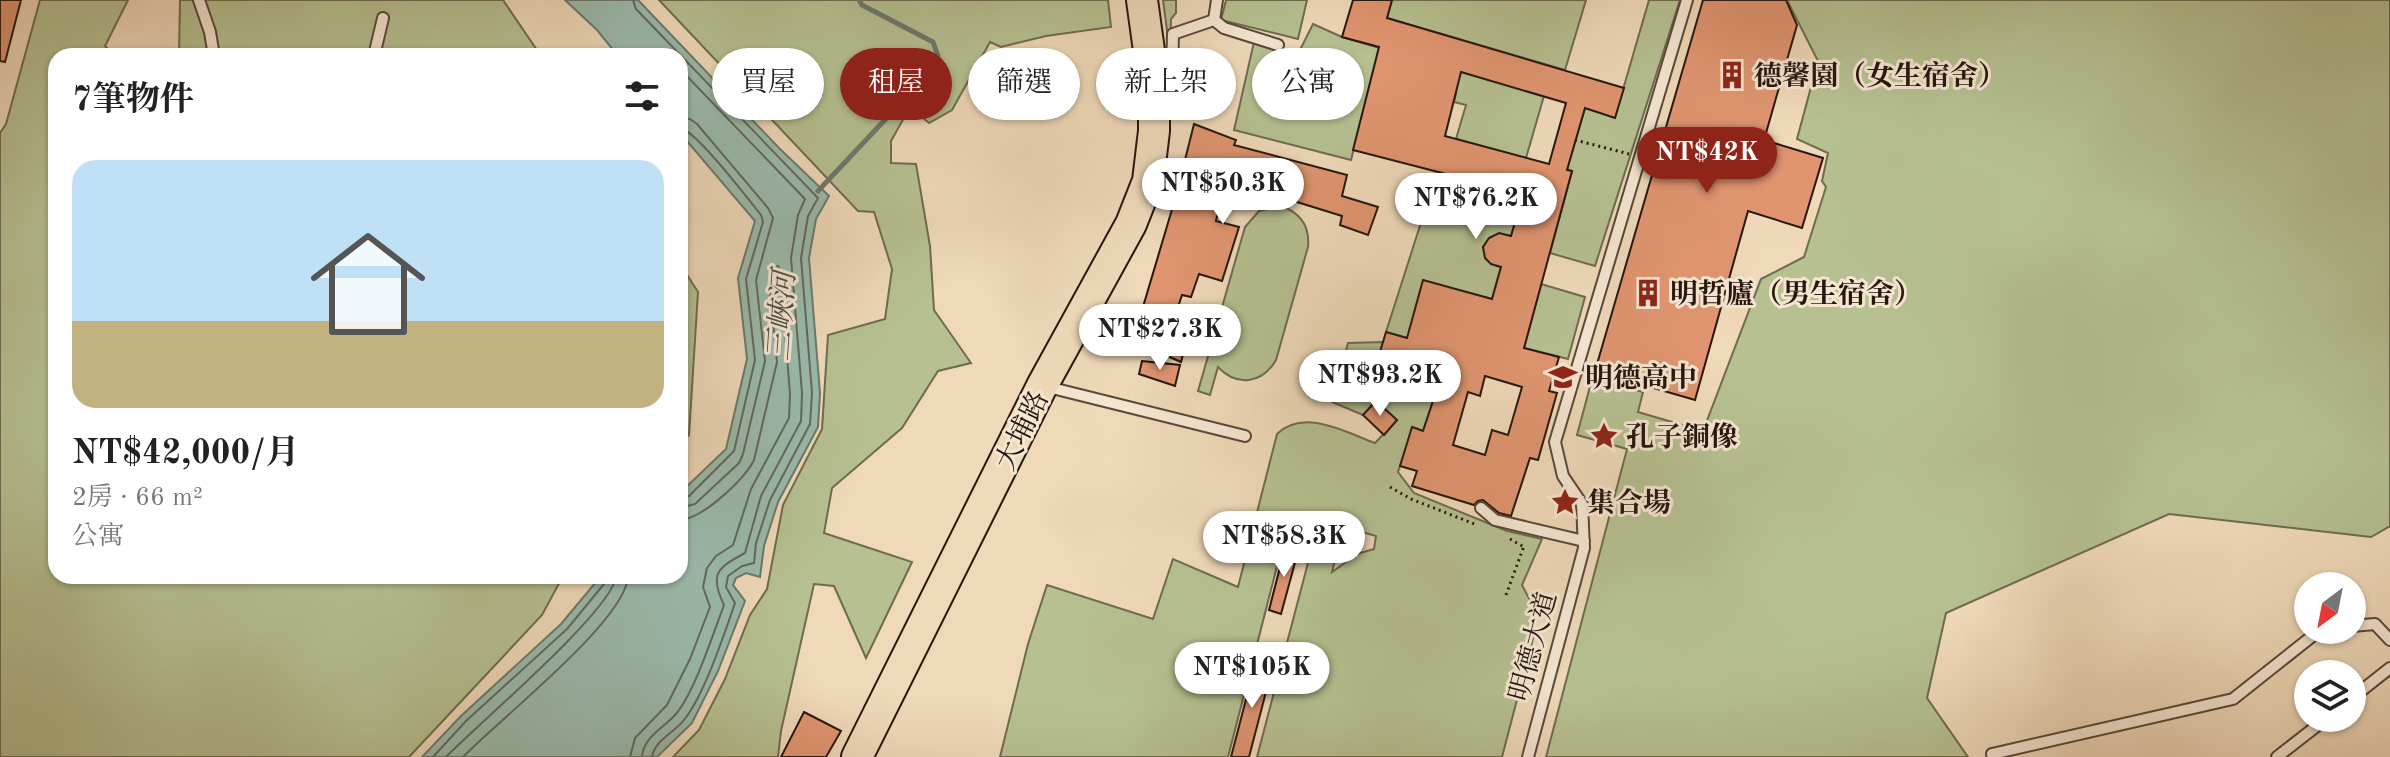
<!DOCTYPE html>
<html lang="zh-TW">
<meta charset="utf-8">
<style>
body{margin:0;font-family:"Old Standard TT","Noto Serif TC",serif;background:#f2f2f2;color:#222;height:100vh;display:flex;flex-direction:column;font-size:30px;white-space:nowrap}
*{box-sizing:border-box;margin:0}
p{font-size:26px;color:#767676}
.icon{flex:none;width:44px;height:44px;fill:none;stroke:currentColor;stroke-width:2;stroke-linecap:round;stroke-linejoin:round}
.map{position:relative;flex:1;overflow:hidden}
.side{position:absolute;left:48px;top:48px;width:640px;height:536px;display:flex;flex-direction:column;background:#fff;border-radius:24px;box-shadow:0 2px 6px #0004}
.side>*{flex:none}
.banner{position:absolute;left:712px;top:48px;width:760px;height:72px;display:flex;gap:16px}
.needle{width:52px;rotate:212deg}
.fabs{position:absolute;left:2294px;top:572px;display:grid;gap:16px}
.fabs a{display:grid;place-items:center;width:72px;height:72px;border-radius:50%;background:#fff;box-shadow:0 2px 6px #0004;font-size:40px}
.price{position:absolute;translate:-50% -68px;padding:0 18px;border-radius:28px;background:#fff;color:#222;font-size:26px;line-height:52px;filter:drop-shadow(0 2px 4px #0008)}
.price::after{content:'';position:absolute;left:50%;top:48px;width:24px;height:18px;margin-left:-12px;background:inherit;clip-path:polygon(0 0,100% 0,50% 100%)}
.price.current{background:#8f2418;color:#fff}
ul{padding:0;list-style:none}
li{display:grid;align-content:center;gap:16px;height:424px;padding:0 24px}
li+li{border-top:2px solid #e0e0e0}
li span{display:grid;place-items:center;height:248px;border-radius:24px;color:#555}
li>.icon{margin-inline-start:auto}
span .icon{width:144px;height:144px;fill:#fffc;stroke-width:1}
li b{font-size:34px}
h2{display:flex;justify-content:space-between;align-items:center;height:96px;padding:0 24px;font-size:34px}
.tag{padding:0 28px;border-radius:36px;background:#fff;box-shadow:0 2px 6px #0004;font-size:28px;line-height:72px}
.tag.current{background:#8f2418;color:#fff}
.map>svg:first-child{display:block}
</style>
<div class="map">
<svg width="2390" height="757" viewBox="0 0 2390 757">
<rect width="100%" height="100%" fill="#efd9b9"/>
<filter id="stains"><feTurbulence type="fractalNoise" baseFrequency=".0025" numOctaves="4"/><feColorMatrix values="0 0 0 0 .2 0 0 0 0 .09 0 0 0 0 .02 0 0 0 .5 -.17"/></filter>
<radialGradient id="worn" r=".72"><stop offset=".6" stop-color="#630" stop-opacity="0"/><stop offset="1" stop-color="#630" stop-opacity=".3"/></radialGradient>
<!-- green -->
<path fill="#b6c091" stroke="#6e6b50" stroke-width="2" fill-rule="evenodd" d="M40,0H128L105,46L115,56H56V576H563L542,615L409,757H0V133L6,124Z
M180,0H503L541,56H179Z
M659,0H1108L1111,27L1046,36L1001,47L990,42L952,110L929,123L910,107L891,141V163L916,164L930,246L934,310L971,363L938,371L902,428L832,488L824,533L912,562L866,658L834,586L814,584L781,731L778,757H673L699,730L725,679L750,615L767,589L783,505L822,429L828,335L885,319L892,269L874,212L858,211Z
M1163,0H1176V13L1171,19L1170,53Z
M1226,0H1307L1298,39L1221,20Z
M1392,0H1586L1565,70L1387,18Z
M1649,0H1680L1595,266L1550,253L1572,171L1567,169L1585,108L1615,117Z
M1787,0H2390V526L2371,537L2169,514L1946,613L1927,698L1968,757H1546L1627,449L1577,435L1592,379L1643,392L1638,412L1703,431L1761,279L1804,257L1826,187L1822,181L1828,153L1797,139L1818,61Z
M1313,24L1342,37L1544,96L1526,158L1456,139L1466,105L1454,102L1456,93L1374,71L1351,160L1234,130L1254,42L1296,58Z
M1434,182L1520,205L1511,236C1497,233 1491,235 1483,247C1485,259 1489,264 1501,267L1492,299L1423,281L1413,317L1470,356L1386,332Z
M1281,206C1301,213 1310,226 1308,247L1276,360C1262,384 1237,387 1218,367L1210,395L1198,391L1245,227L1259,211Z
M680,264L698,292L689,435L680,444Z
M1541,284L1585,297L1568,359L1524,348Z
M1383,342L1377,365L1402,373L1400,380L1436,392L1423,431L1413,427L1398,472L1414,493L1507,531L1542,539L1522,585L1533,606L1535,631L1502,757H1257L1319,521L1291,512L1228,757H1000L1028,644L1047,585L1153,619L1173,559L1238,587L1277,434C1304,408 1345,432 1375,443L1397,420L1376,401L1363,415L1332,402L1348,343ZM1344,527L1376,536L1374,549L1357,554L1332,572Z"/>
<!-- water -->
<path fill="#9abaac" stroke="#6c786d" stroke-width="2" d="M565,0H638L779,148L829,196L816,219L809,258L820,393L818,427L778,502L764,546L760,577L746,573L736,578L733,585L745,601L718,671L692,723L657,757H422L461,716L561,624L601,576H680V493L726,449L747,359L738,278L755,221L680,133V56H618L597,30Z"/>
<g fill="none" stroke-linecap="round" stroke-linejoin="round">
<!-- shore -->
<path stroke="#60685d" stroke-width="2" d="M633,0L636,9L818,198L808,216L801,258L812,393L810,424L770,500L756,543L754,563L742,566L728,576L726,587L735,603C724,635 704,695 684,720C675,732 654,741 652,757
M680,118L690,119L697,124L768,208L773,218L756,280L765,361L743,454L739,463L695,504L680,508
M680,128C696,130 748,199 761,215L763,222L746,279L755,360L734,451L689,496L680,498
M433,757L466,721L567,629L604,584L606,576
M446,757C477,725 614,609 616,576
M463,757C497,721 627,620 628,576
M630,757L635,738L667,705L690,659L710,607L703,587L707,568L716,556L733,545L751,489L789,418L790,394L780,269L778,266L772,268L769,281L777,362L754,460C744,480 702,519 680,520
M642,757C643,737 664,728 676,714C695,691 713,634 724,605C709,574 717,568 745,553L761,496L801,421L802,393L791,258L798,215L805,199L680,69"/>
<!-- stream -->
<path stroke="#6c786d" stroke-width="5" d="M818,191L928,74L938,56L933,42L862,5L859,0"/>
</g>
<!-- building -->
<path fill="#e09570" stroke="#27160e" stroke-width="2" fill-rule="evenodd" d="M0,0H21L5,62L0,61Z
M1353,0H1392L1387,18L1624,88L1615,118L1585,108L1567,170L1572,171L1524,348L1559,357L1549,391L1557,393L1538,460L1530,458L1511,516L1499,513L1483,500L1478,501L1474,505L1412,486L1417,471L1400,466L1412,427L1423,431L1436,392L1400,380L1402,373L1376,365L1386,332L1407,338L1423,280L1492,299L1501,267L1491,264L1485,258L1483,247L1489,238L1499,233L1511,236L1520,205L1443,184L1446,174L1353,150L1379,47L1342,37ZM1461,72L1566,103L1549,164L1445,136ZM1485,376L1522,387L1508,435L1492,430L1485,455L1453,445L1468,392L1480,396Z
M1703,0H1786L1797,25L1764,140L1823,158L1802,228L1748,211L1695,400L1595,371Z
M1194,124L1236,140L1234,145L1347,175L1342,196L1378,207L1368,235L1340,225L1342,216L1226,180L1216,221L1239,227L1222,281L1199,274L1191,297L1182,295L1170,331L1188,336L1181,362L1096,325L1101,316L1137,327L1176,196Z
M1142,361L1180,365L1175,386L1139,374Z
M1376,401L1397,420L1384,435L1363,415Z
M1286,544L1299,548L1281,614L1269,610Z
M1256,661L1273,665L1249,757H1231Z
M804,712L841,731L826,757H781Z"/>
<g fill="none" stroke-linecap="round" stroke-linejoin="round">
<defs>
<path id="service" d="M199,0L210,32L214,56
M1214,20L1224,28L1278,45
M374,56L383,18
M1159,83L1172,74L1173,34L1214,20L1217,0
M1044,386L1245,436
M1481,508L1495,520L1584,541
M2352,626L2375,624L2390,640
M2352,698L2390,668
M1528,757L1584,548L1582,504L1563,476L1555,442L1687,0
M1993,757L1992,754L2233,699L2320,630
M2277,757L2327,718"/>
<path id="primary" d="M857,757L1042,386L1131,224L1148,181L1154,131V87L1142,0"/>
</defs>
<!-- service casing -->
<use href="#service" stroke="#594739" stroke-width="14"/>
<!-- primary casing -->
<use href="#primary" stroke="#27160e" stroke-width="34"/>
<!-- path -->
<path stroke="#27160e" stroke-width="3" stroke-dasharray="2 4" stroke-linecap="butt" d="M1575,140L1629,154
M1094,342L1118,347
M1390,487L1411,499L1477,525
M1510,539L1524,547
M1506,595L1524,546"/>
<!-- service -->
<use href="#service" stroke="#f5e6d2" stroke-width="10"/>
<!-- primary -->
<use href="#primary" stroke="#efd9b9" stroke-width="30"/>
</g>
<!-- icons -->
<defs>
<symbol id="building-bare" viewBox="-9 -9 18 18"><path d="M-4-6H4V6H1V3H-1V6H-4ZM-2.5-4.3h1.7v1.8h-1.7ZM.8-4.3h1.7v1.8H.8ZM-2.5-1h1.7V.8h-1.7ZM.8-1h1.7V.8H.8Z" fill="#8f2418" stroke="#f5e6d2" stroke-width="2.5" paint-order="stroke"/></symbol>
<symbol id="school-bare" viewBox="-9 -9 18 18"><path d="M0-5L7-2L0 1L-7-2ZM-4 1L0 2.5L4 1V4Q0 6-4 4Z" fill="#8f2418" stroke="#f5e6d2" stroke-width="2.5" paint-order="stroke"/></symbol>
<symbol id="sight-bare" viewBox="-9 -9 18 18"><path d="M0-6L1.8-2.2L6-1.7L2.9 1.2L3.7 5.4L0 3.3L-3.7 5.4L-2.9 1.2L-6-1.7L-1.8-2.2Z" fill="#8f2418" stroke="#f5e6d2" stroke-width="2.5" paint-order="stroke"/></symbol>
</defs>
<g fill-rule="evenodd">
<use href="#building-bare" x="1712" y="55" width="40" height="40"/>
<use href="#building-bare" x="1628" y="273" width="40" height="40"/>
<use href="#school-bare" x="1543" y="357" width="40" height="40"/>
<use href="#sight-bare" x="1584" y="416" width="40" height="40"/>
<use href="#sight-bare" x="1545" y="482" width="40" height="40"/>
</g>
<g text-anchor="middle" stroke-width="6" stroke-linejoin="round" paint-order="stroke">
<!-- poi labels -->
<g font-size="28" font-weight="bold" fill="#27160e" stroke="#f5e6d2" text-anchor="start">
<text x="1754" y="85">德馨園（女生宿舍）</text>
<text x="1670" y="303">明哲廬（男生宿舍）</text>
<text x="1585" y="387">明德高中</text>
<text x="1626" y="446">孔子銅像</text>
<text x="1587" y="512">集合場</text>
</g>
<!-- street labels -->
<g font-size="28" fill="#27160e" stroke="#f5e6d2">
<text transform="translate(1021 430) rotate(-64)" y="10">大埔路</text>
<text transform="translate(1532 646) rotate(-75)" y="10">明德大道</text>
</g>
<!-- water labels -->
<g font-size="30" font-style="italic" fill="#4f4f45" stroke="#f5e6d2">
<text transform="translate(781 316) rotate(-86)" y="10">三峽河</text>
</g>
</g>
<rect width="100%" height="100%" filter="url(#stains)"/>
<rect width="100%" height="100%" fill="url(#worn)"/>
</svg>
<div class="fabs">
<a><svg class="needle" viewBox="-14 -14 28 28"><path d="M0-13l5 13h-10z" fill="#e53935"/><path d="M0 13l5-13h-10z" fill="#767676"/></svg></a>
<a><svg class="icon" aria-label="layers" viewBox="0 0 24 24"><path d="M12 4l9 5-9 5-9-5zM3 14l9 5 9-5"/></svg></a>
</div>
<b class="price current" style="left:1707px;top:195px">NT$42K</b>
<b class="price" style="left:1223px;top:226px">NT$50.3K</b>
<b class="price" style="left:1476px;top:241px">NT$76.2K</b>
<b class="price" style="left:1160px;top:372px">NT$27.3K</b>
<b class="price" style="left:1380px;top:418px">NT$93.2K</b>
<b class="price" style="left:1284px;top:579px">NT$58.3K</b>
<b class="price" style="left:1252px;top:710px">NT$105K</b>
<div class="banner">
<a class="tag">買屋</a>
<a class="tag current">租屋</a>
<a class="tag">篩選</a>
<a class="tag">新上架</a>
<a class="tag">公寓</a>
</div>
<section class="side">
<h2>7筆物件<svg class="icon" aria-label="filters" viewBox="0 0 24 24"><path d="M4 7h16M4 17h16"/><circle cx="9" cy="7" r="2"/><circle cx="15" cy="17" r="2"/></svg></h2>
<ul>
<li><span style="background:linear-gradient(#bfe0f5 65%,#c2b280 0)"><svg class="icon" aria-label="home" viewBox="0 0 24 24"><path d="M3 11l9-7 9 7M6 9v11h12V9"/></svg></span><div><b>NT$42,000/月</b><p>2房 · 66 m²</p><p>公寓</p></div></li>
</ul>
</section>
</div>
